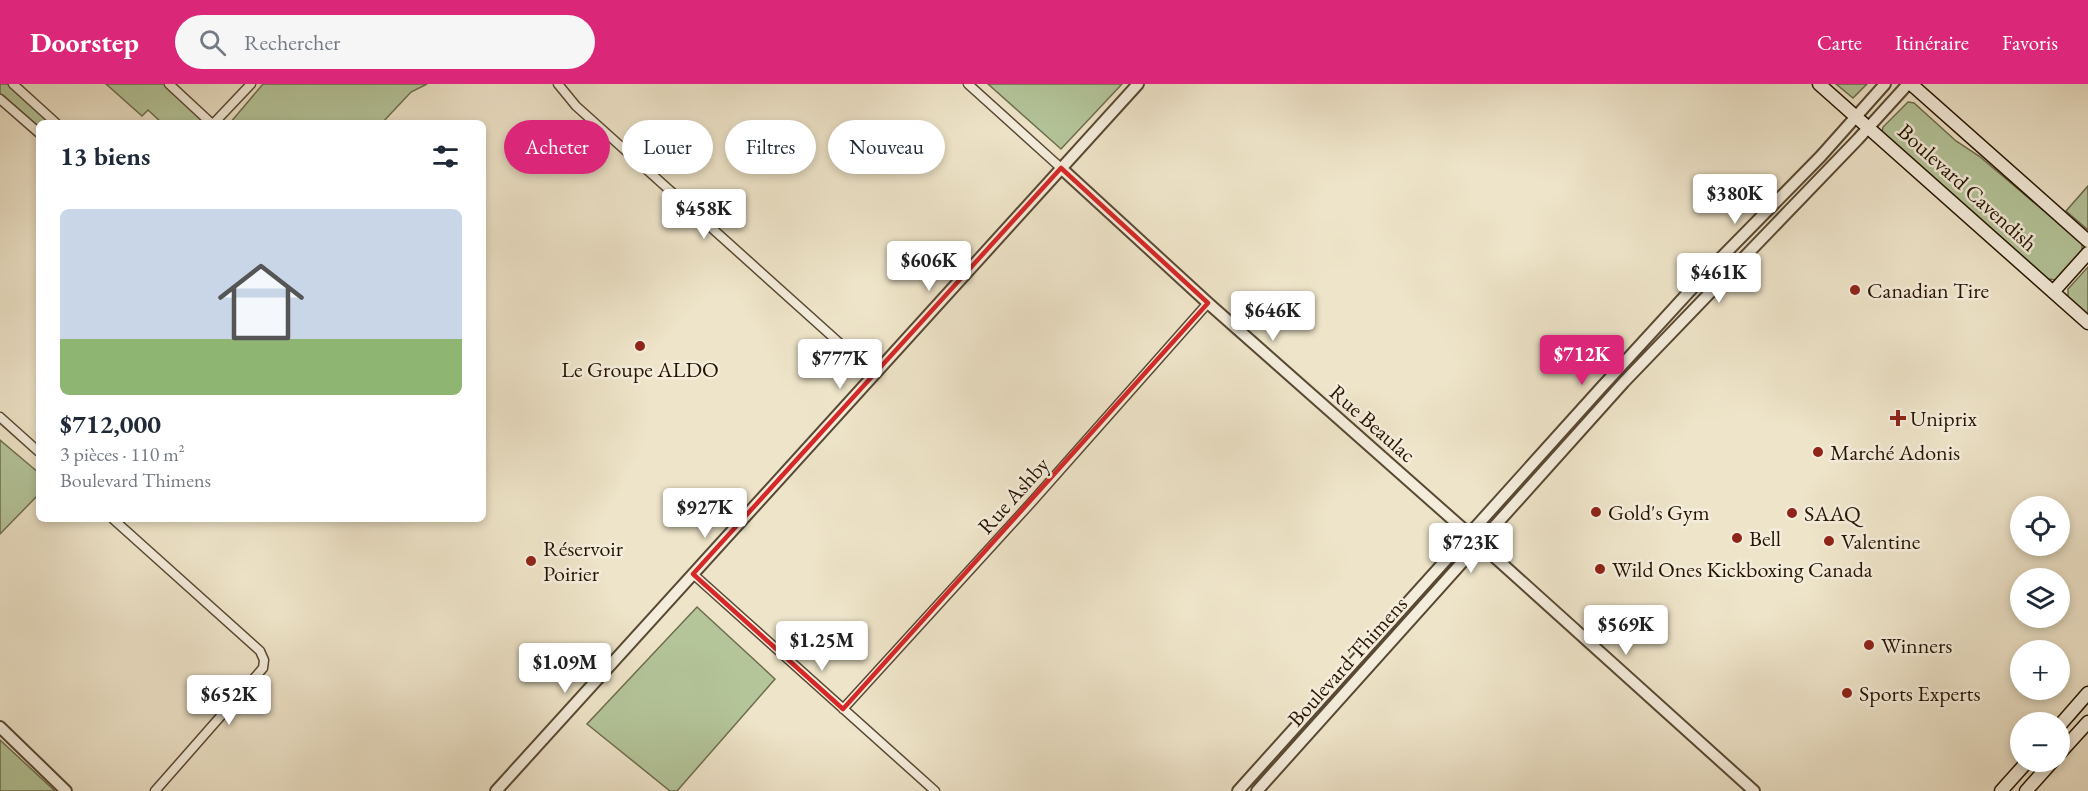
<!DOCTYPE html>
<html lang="fr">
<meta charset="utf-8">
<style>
body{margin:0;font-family:"EB Garamond",serif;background:#f6f6f7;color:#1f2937;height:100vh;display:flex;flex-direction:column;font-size:22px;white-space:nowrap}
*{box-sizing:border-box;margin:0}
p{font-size:20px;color:#747a83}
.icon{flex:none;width:33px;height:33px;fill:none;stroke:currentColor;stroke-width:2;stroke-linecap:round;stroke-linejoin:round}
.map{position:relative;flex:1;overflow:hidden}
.side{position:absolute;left:36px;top:36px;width:450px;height:402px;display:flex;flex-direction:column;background:#fff;border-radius:9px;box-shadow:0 3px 9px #0003}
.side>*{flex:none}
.top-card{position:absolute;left:504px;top:36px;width:570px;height:54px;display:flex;gap:12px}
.tools{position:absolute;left:2010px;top:412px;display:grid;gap:12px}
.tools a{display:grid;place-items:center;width:60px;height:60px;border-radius:50%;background:#fff;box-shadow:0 3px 9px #0003;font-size:30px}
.price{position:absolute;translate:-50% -51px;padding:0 14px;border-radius:6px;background:#fff;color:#222;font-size:20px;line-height:39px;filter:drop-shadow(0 2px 3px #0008)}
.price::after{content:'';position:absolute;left:50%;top:36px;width:18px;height:14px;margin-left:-9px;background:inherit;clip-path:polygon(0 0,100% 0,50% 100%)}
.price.selected{background:#db2777;color:#fff}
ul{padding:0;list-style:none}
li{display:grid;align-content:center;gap:12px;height:318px;padding:0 24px}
li span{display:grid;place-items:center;height:186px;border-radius:9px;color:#555}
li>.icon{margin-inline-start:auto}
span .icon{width:108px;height:108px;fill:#fffc;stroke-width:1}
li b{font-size:26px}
h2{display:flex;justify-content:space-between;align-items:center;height:72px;padding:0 24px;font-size:26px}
.chip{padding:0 21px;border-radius:27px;background:#fff;box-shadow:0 3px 9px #0003;font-size:21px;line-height:54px}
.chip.selected{background:#db2777;color:#fff}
header{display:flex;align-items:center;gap:36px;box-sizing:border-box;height:84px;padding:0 30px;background:#db2777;color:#fff}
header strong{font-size:28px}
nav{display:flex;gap:33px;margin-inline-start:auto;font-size:21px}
.search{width:420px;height:54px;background:#f6f6f7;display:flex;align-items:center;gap:15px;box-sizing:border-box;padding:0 21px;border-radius:33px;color:#747a83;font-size:22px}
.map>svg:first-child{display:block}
</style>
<header>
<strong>Doorstep</strong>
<div class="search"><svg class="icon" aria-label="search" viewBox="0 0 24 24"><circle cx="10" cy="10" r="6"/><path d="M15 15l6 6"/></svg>Rechercher</div>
<nav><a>Carte</a><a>Itinéraire</a><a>Favoris</a></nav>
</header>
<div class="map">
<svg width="2088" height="707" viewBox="0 0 2088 707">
<rect width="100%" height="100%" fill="#eee4c9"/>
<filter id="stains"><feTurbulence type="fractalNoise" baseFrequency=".00333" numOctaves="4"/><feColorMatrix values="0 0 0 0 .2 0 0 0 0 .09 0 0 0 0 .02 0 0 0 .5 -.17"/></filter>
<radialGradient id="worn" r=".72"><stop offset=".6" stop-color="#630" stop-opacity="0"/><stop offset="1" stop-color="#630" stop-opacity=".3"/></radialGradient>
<!-- green -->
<path fill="#b4c59a" stroke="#6e6d4e" stroke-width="1.5" d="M0,0H9L53,39H39V46L0,12Z
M106,0H168L211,39H162L148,26L142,32Z
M263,0H427L411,8L382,39H230Z
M988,0H1122L1061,65Z
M1836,0H1867L1853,14Z
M1908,18L1914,19L1956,57L1979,72L2082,159V168L2057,196L2048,195L1882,48L1883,43Z
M2088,102V146L2066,127Z
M2088,183V231L2068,214V205Z
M0,356L39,389V410L0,450Z
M697,523L775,595L677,707H670L587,640Z
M0,656L55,707H0Z"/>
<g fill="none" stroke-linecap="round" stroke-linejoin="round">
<defs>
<path id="minor" d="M13,0L56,39
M169,0L211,39
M558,0L576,22L874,290
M968,0L1061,84
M0,15L39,49
M214,39L251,0
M0,333L39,368
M113,435L260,567L264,576L263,584L155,707
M693,490L935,707
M843,625L1030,420L1208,219"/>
<path id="tertiary" d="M1061,84L1208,219L1469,450
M1479,459L1754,707
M0,643L66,707
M496,707L1138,0
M1238,707L1599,306L1708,187L1821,72L1885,0
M1257,707L1624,298L1858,55L1908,0"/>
<path id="secondary" d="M1819,0L2088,239
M1911,0L2088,157
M2053,208L2088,169
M2060,641L2088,609
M2060,669L2088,638
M2001,707L2027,678
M2026,707L2052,678"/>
</defs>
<!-- minor casing -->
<use href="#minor" stroke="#594933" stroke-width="11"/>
<!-- tertiary casing -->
<use href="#tertiary" stroke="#594933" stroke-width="14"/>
<!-- secondary casing -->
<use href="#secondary" stroke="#271501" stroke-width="15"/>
<!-- minor -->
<use href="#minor" stroke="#f4eddc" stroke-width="8"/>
<!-- tertiary -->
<use href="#tertiary" stroke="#f4eddc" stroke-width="10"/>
<!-- secondary -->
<use href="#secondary" stroke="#f4eddc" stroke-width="12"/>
</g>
<!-- marked area -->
<path fill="none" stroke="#d62828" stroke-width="4.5" stroke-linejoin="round" d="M1061,84L1208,219L843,625L693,490Z"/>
<!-- markers -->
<g fill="#8f2418" stroke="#f4eddc" stroke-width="2">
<circle cx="1855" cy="206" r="6"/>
<circle cx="640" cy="262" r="6"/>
<path d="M1895 325h6v6h6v6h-6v6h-6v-6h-6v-6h6z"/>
<circle cx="1818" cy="368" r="6"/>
<circle cx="1596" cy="428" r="6"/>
<circle cx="1792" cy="429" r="6"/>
<circle cx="1737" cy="454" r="6"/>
<circle cx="1829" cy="457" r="6"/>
<circle cx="531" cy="477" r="6"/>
<circle cx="1600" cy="485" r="6"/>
<circle cx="1869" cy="561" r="6"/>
<circle cx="1847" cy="609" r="6"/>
</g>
<g text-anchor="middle" stroke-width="5" stroke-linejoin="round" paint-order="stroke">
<!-- street labels -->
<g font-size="22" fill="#271501" stroke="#f4eddc">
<text transform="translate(1968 103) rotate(42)" y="8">Boulevard Cavendish</text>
<text transform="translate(1373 339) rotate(41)" y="8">Rue Beaulac</text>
<text transform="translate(1013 411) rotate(-48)" y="8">Rue Ashby</text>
<text transform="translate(1347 577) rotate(-48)" y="8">Boulevard Thimens</text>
</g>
<!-- poi labels -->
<g font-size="22" fill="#271501" stroke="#f4eddc" text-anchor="start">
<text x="1867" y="214">Canadian Tire</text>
<text x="640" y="293" text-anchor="middle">Le Groupe ALDO</text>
<text x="1910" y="342">Uniprix</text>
<text x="1830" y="376">Marché Adonis</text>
<text x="1608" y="436">Gold's Gym</text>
<text x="1804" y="437">SAAQ</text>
<text x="1749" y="462">Bell</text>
<text x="1841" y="465">Valentine</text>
<text x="543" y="472">Réservoir<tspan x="543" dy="25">Poirier</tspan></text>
<text x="1612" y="493">Wild Ones Kickboxing Canada</text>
<text x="1881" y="569">Winners</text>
<text x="1859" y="617">Sports Experts</text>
</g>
</g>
<rect width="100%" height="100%" filter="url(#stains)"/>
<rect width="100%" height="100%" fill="url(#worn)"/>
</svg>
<div class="tools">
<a><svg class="icon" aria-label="locate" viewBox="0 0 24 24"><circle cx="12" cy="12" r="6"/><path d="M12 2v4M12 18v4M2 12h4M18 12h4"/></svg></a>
<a><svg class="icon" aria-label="layers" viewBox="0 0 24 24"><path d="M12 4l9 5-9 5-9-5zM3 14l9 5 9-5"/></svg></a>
<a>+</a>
<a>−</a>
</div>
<b class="price" style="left:1735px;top:141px">$380K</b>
<b class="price" style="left:704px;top:156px">$458K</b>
<b class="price" style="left:929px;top:208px">$606K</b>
<b class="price" style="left:1719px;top:220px">$461K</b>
<b class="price" style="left:1273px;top:258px">$646K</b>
<b class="price selected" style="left:1582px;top:302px">$712K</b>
<b class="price" style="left:840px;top:306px">$777K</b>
<b class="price" style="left:705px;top:455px">$927K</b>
<b class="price" style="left:1471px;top:490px">$723K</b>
<b class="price" style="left:1626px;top:572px">$569K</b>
<b class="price" style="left:822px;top:588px">$1.25M</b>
<b class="price" style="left:565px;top:610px">$1.09M</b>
<b class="price" style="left:229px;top:642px">$652K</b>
<div class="top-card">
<a class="chip selected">Acheter</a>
<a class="chip">Louer</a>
<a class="chip">Filtres</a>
<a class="chip">Nouveau</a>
</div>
<section class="side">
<h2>13 biens<svg class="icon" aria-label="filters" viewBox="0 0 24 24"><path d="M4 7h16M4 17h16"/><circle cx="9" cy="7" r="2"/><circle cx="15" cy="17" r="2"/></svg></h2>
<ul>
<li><span style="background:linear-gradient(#c9d6e8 70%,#8fb573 0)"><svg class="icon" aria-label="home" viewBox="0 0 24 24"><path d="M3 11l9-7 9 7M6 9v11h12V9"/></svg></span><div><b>$712,000</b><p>3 pièces · 110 m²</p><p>Boulevard Thimens</p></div></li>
</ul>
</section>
</div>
